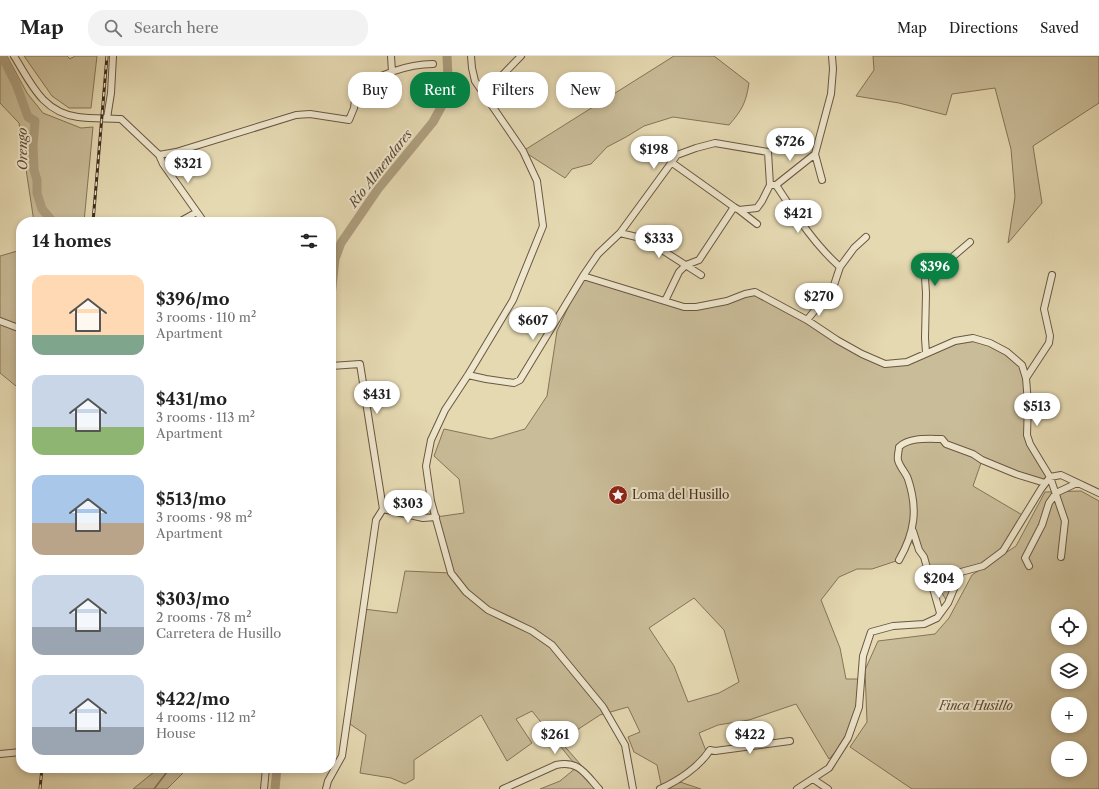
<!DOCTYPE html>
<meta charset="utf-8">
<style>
body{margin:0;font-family:"Libre Caslon Text",serif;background:#f2f2f2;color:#222;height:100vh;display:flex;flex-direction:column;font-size:15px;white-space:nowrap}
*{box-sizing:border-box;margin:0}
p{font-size:13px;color:#767676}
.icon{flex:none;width:22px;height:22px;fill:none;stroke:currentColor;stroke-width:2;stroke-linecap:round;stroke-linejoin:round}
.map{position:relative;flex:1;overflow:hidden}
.drawer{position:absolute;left:16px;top:161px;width:320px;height:556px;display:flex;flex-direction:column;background:#fff;border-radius:16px;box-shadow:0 2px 6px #0003}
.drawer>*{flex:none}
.guide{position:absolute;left:348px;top:16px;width:380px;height:36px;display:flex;gap:8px}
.fabs{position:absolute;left:1051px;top:553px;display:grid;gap:8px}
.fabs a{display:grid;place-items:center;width:36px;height:36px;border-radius:50%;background:#fff;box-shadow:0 2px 6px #0003;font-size:20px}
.price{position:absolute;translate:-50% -34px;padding:0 9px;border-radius:14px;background:#fff;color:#222;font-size:13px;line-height:26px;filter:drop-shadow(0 1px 2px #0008)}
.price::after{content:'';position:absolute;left:50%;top:24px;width:12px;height:9px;margin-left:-6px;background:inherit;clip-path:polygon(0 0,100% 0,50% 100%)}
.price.on{background:#0b8043;color:#fff}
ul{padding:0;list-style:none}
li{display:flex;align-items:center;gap:12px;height:100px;padding:0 16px}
li span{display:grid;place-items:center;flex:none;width:112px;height:80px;border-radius:12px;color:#555}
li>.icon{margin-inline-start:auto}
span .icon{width:48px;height:48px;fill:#fffc;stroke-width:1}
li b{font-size:17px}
h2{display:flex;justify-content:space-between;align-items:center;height:48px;padding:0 16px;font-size:17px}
.tag{padding:0 14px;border-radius:16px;background:#fff;box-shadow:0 2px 6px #0003;font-size:14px;line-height:36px}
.tag.on{background:#0b8043;color:#fff}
header{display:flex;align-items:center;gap:24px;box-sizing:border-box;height:56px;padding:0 20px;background:#fff;border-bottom:1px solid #e0e0e0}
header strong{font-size:19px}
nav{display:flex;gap:22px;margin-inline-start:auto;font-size:14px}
.search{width:280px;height:36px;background:#f2f2f2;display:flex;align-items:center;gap:10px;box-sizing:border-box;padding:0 14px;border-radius:16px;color:#767676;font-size:15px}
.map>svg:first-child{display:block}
</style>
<header>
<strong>Map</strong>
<div class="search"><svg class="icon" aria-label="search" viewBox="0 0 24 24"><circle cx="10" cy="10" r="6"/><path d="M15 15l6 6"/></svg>Search here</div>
<nav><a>Map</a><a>Directions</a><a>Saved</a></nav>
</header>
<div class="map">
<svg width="1099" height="733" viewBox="0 0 1099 733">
<rect width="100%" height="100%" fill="#e5d9b2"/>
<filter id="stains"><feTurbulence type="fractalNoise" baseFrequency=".005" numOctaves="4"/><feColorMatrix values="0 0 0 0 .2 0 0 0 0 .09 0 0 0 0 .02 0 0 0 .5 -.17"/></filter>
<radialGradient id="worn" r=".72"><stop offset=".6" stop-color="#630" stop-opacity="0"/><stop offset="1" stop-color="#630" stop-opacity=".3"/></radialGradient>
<!-- green -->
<path fill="#c9bc98" stroke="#857459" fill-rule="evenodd" d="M0,0H7L27,37L43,57L81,72L93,71L84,166H34L19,67L0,47Z
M24,0H67L70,3L75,0H97L91,52H69L52,40Z
M674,0H714L749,27C746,47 742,54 729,69L673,61L644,70L626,81L607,91L591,108L572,113L565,122L523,95Z
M873,0H1099V47L1033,90L1042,147L1008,187L1015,141L1011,93L995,32L952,38L946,59L899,47L856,40L874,14Z
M21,194V334L0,317V200Z
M583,220L684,251L755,236L885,308L907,306L933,295L973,282L990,287L1022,309L1026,322L1027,379L1050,421L1045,427L982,404L973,430L1024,460L1008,487L983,510L961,516L948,547L910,483L899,504L872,513H857L839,521L821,544L840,592L846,623H861L859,651L848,682L829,703L796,648L749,664L718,669L699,677L708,700L680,726L701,733H662L657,709L634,696L628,681L640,676L628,651L600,659L560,685L602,733H540L560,725L577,711L532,655L516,663L532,687L507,705L481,659L414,704V723L405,728L391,722L360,717L366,679L347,666L363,553L397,557L405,515L451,517L436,461L464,457L459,423L434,400L444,373L491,383L525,373L547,340L557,275ZM694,542L724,574L739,626L719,637L688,646L674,610L649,572Z
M1081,435L1099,445V733H912L850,691L867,666L865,614L878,585L935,578L949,562L972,519L1016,490L1045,436ZM1058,560H1080V582H1058ZM1058,604H1080V626H1058ZM1058,648H1080V670H1058ZM1058,692H1080V714H1058Z
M159,712H188L167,733H133Z"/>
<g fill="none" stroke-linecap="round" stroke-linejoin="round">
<!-- stream -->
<path stroke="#827056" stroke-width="1.5" d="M154,733L170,712"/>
<!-- river -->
<path stroke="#ad9e7e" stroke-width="9" d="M2,0L16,28L28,61L35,65L33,89L34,114L37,124V137L42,153L53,166
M331,240L335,203L341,187L378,133L433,66L445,44L448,21L447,0
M275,733L277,712"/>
<defs>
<path id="minor" d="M14,0C31,27 42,56 78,61C92,63 107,62 121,63L159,99L163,108L204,166
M391,0L392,16
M471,0L472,12L475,25L523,95L537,125L543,170L513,244L468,319L445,354L431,384L426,410L431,445L451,517L466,536L488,554L532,575L552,589L603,651L625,689L633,733
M484,38L521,0
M107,62L111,37L113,0
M159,99L176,96L296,59L310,58L349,64L354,52L356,35C376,19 408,8 433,8
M671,106L734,151
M822,124L815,98L831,38L833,13L832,0
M772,129H776L815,98
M776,129C795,158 814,188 840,211
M739,154L757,168
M179,166L197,156
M620,177L645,183L701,219
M583,220L684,251H696L727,245L745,238L755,236L807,264L837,284L862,298L885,308L907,306L955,285L973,282L990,287L1007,296L1022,309L1026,322L1028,347L1027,379L1030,388L1050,421L1065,465L1061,501
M807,264L833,232L840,211L854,192L866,181
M0,265L21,273
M926,297L925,282L926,237L924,206L943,209L970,186
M468,319L486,323L514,327L520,324L583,220L598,198L620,177L677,99L696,92L715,87L768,96L770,129L762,145L757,152L739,154L734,151L699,204L686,209L679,216L665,245
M1026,322L1049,287L1050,280L1044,253L1052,219
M383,453L423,462L436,461
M913,475L919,494L924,501L940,557
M899,504C915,476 918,453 908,423C906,417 899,410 898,404C897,400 899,395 899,391C909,381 928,383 942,383L946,388L973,398L982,404L1016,418L1045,427
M1029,510L1025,502L1042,469L1049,447L1056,437L1077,427
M0,698L21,696
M813,723L828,733
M264,733L266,712
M326,733L328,725L342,700L376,464L383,453L360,308L331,310
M503,733L556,709C578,704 585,717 599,733
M660,733C678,725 699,711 710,694L715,695L790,685
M797,733L829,712L848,682L859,651L863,600L871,576L893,570L924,568L937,562L948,547L961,516L983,510L1003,495L1041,433L1050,421L1061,419L1099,437"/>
</defs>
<!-- minor casing -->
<use href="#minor" stroke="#6a5740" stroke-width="8"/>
<!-- minor -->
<use href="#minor" stroke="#eee6cd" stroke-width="6"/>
<defs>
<path id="rail" d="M93,166L107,0
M40,733L42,712"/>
</defs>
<!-- rail casing -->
<use href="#rail" stroke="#412c1a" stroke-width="3"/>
<!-- rail -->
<use href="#rail" stroke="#eee6cd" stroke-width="1.5" stroke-dasharray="4.5" stroke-linecap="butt"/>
</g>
<!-- icons -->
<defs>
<symbol id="sight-disc" viewBox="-11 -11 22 22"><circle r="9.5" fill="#8f2418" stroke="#eee6cd"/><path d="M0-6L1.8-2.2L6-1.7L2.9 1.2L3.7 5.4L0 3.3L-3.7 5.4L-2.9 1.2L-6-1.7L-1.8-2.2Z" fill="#fff"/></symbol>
</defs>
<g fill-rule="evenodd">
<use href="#sight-disc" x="607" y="428" width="22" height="22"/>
</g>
<g text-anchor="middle" stroke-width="4" stroke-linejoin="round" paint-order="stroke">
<!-- poi labels -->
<g font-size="12" fill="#412c1a" stroke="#eee6cd" text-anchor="start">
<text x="632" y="443">Loma del Husillo</text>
</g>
<!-- park labels -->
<g font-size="12" font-style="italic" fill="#5c4933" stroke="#eee6cd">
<text x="976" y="654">Finca Husillo</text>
</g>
<!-- water labels -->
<g font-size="13" font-style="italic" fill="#5c4833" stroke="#eee6cd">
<text transform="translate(22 93) rotate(-91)" y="5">Orengo</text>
<text transform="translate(380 112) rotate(-52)" y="5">Río Almendares</text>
</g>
</g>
<rect width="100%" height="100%" filter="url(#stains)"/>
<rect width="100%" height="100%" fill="url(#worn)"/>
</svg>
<div class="fabs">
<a><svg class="icon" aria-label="locate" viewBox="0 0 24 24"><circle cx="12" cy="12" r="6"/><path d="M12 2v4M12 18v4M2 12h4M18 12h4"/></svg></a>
<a><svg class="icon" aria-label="layers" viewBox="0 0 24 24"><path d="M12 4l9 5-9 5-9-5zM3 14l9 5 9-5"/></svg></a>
<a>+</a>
<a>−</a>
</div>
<b class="price" style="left:790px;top:106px">$726</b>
<b class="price" style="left:654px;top:114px">$198</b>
<b class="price" style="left:188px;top:128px">$321</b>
<b class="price" style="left:798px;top:178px">$421</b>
<b class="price" style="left:659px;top:203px">$333</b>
<b class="price on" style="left:935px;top:231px">$396</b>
<b class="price" style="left:819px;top:261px">$270</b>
<b class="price" style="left:533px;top:285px">$607</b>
<b class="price" style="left:377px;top:359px">$431</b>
<b class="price" style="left:1037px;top:371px">$513</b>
<b class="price" style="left:408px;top:468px">$303</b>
<b class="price" style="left:939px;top:543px">$204</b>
<b class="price" style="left:555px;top:699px">$261</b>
<b class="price" style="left:750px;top:699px">$422</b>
<div class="guide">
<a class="tag">Buy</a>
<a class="tag on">Rent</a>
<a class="tag">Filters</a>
<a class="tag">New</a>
</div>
<section class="drawer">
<h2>14 homes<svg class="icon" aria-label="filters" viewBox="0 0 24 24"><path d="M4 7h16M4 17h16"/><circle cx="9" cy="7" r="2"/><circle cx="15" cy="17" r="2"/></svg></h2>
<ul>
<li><span style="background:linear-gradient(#ffd9b3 75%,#7fa58c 0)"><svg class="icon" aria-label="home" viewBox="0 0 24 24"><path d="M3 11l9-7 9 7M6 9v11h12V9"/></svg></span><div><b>$396/mo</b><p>3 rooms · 110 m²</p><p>Apartment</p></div></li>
<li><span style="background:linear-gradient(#c9d6e8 65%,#8fb573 0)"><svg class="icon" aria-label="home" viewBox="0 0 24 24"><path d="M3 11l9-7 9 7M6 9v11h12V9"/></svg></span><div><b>$431/mo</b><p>3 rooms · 113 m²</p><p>Apartment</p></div></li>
<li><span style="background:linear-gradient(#a9c7e8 60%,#b9a48a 0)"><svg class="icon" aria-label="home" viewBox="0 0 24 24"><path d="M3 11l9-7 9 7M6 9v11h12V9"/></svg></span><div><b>$513/mo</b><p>3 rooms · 98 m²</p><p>Apartment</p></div></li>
<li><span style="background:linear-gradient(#c9d6e8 65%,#9aa5b1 0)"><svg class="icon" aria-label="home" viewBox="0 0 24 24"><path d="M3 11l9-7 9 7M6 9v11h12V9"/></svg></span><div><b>$303/mo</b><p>2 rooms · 78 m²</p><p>Carretera de Husillo</p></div></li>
<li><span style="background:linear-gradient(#c9d6e8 65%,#9aa5b1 0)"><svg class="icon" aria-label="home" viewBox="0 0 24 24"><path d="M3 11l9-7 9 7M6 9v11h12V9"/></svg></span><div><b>$422/mo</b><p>4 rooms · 112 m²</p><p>House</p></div></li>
</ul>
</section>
</div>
